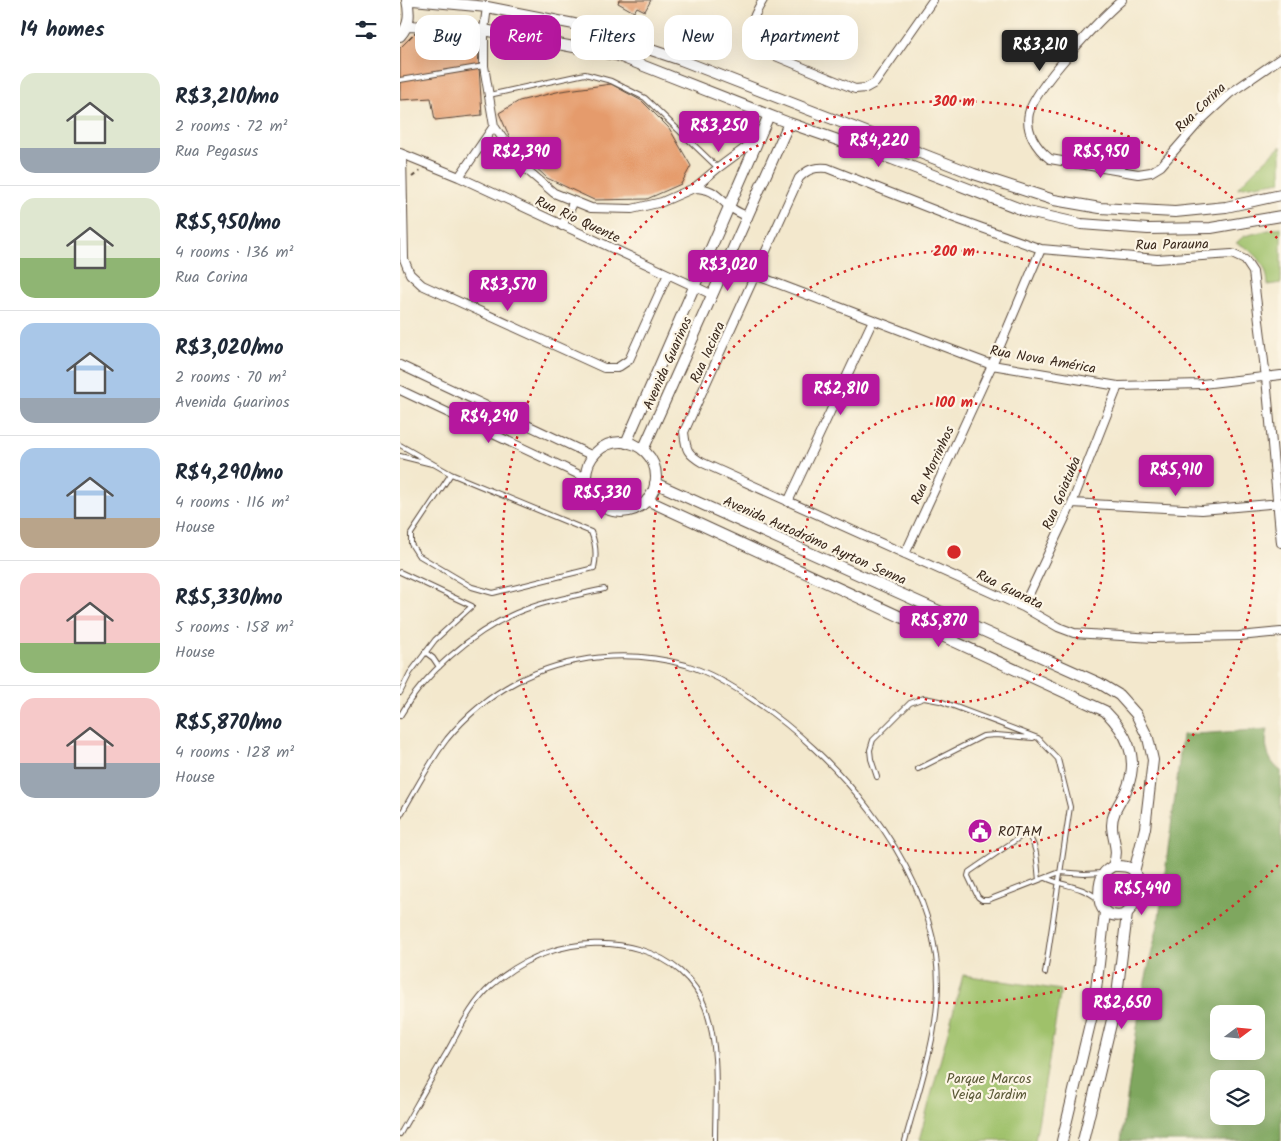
<!DOCTYPE html>
<meta charset="utf-8">
<style>
body{margin:0;font-family:Kalam,sans-serif;background:#f2f2f3;color:#1f2937;height:100vh;display:flex;flex-direction:column;font-size:19px;white-space:nowrap}
*{box-sizing:border-box;margin:0}
p{font-size:16px;color:#747a83}
.icon{flex:none;width:28px;height:28px;fill:none;stroke:currentColor;stroke-width:2;stroke-linecap:round;stroke-linejoin:round}
.map{position:relative;flex:1;overflow:hidden}
.sheet{display:flex;flex-direction:column;background:#fff;width:400px}
.sheet>*{flex:none}
.top-card{position:absolute;left:15px;top:15px;width:475px;height:45px;display:flex;gap:10px}
.needle{width:32px;rotate:74deg}
.buttons{position:absolute;left:810px;top:1005px;display:grid;gap:10px}
.buttons a{display:grid;place-items:center;width:55px;height:55px;border-radius:10px;background:#fff;box-shadow:0 5px 20px #0002;font-size:25px}
.price{position:absolute;translate:-50% -42px;padding:0 11px;border-radius:5px;background:#b5179e;color:#fff;font-size:16px;line-height:32px;filter:drop-shadow(0 1px 2px #0008)}
.price::after{content:'';position:absolute;left:50%;top:30px;width:15px;height:11px;margin-left:-8px;background:inherit;clip-path:polygon(0 0,100% 0,50% 100%)}
.price.current{background:#222;color:#fff}
ul{padding:0;list-style:none}
li{display:flex;align-items:center;gap:15px;height:125px;padding:0 20px}
li+li{border-top:1px solid #e0e1e3}
li span{display:grid;place-items:center;flex:none;width:140px;height:100px;border-radius:15px;color:#555}
li>.icon{margin-inline-start:auto}
span .icon{width:60px;height:60px;fill:#fffc;stroke-width:1}
li b{font-size:21px}
h2{display:flex;justify-content:space-between;align-items:center;height:60px;padding:0 20px;font-size:21px}
.chip{padding:0 18px;border-radius:15px;background:#fff;box-shadow:0 5px 20px #0002;font-size:18px;line-height:45px}
.chip.current{background:#b5179e;color:#fff}
main{display:flex;flex:1;min-height:0}
.map>svg:first-child{display:block}
</style>
<main>
<section class="sheet">
<h2>14 homes<svg class="icon" aria-label="filters" viewBox="0 0 24 24"><path d="M4 7h16M4 17h16"/><circle cx="9" cy="7" r="2"/><circle cx="15" cy="17" r="2"/></svg></h2>
<ul>
<li><span style="background:linear-gradient(#dfe7d0 75%,#9aa5b1 0)"><svg class="icon" aria-label="home" viewBox="0 0 24 24"><path d="M3 11l9-7 9 7M6 9v11h12V9"/></svg></span><div><b>R$3,210/mo</b><p>2 rooms · 72 m²</p><p>Rua Pegasus</p></div></li>
<li><span style="background:linear-gradient(#dfe7d0 60%,#8fb573 0)"><svg class="icon" aria-label="home" viewBox="0 0 24 24"><path d="M3 11l9-7 9 7M6 9v11h12V9"/></svg></span><div><b>R$5,950/mo</b><p>4 rooms · 136 m²</p><p>Rua Corina</p></div></li>
<li><span style="background:linear-gradient(#a9c7e8 75%,#9aa5b1 0)"><svg class="icon" aria-label="home" viewBox="0 0 24 24"><path d="M3 11l9-7 9 7M6 9v11h12V9"/></svg></span><div><b>R$3,020/mo</b><p>2 rooms · 70 m²</p><p>Avenida Guarinos</p></div></li>
<li><span style="background:linear-gradient(#a9c7e8 70%,#b9a48a 0)"><svg class="icon" aria-label="home" viewBox="0 0 24 24"><path d="M3 11l9-7 9 7M6 9v11h12V9"/></svg></span><div><b>R$4,290/mo</b><p>4 rooms · 116 m²</p><p>House</p></div></li>
<li><span style="background:linear-gradient(#f6c9c9 70%,#8fb573 0)"><svg class="icon" aria-label="home" viewBox="0 0 24 24"><path d="M3 11l9-7 9 7M6 9v11h12V9"/></svg></span><div><b>R$5,330/mo</b><p>5 rooms · 158 m²</p><p>House</p></div></li>
<li><span style="background:linear-gradient(#f6c9c9 65%,#9aa5b1 0)"><svg class="icon" aria-label="home" viewBox="0 0 24 24"><path d="M3 11l9-7 9 7M6 9v11h12V9"/></svg></span><div><b>R$5,870/mo</b><p>4 rooms · 128 m²</p><p>House</p></div></li>
</ul>
</section>
<div class="map">
<svg width="881" height="1141" viewBox="0 0 881 1141">
<rect width="100%" height="100%" fill="#fcf5e5"/>
<filter id="ink" filterUnits="userSpaceOnUse"><feTurbulence type="fractalNoise" baseFrequency=".02" numOctaves="2"/><feDisplacementMap in="SourceGraphic" scale="10" xChannelSelector="R" yChannelSelector="G"/><feConvolveMatrix kernelMatrix="1 2 1 2 8 2 1 2 1" color-interpolation-filters="sRGB"/></filter>
<filter id="wash" filterUnits="userSpaceOnUse"><feTurbulence type="fractalNoise" baseFrequency=".0096" numOctaves="4" result="noise"/><feDisplacementMap in="SourceGraphic" scale="20" xChannelSelector="R" yChannelSelector="G"/><feGaussianBlur stdDeviation="1.12" result="paint"/><feColorMatrix in="noise" values="0 0 0 0 0 0 0 0 0 0 0 0 0 0 0 0 0 1.4 0 .05"/><feComposite in="paint" operator="in"/></filter>
<g filter="url(#wash)">
<rect width="100%" height="100%" fill="#f3e8cd"/>
<!-- green -->
<path fill="#9fc16a" stroke="#6d7644" d="M881,146V181L837,188L861,164Z
M881,227V283L868,285C867,264 855,250 836,243L844,236Z
M563,975L661,990L635,1141H519Z"/>
<!-- forest -->
<path fill="#7fa75e" stroke="#5d683e" fill-rule="evenodd" d="M868,729C864,745 867,761 881,771V1141H721L741,999L758,925L776,789L782,735ZM819,1014H856V1051H819ZM819,1079H856V1116H819Z"/>
<g id="blocks">
<!-- building -->
<path fill="#e59b6c" d="M219,0H251L245,11L237,7L234,12L218,3Z
M15,33L77,35L82,115L35,120L31,98L0,100V48Z
M211,84L242,101L269,128L291,166L281,184L247,199L194,200L147,178L114,147L99,113L119,101L161,91Z"/>
</g>
</g>
<g filter="url(#ink)">
<use href="#blocks" fill-opacity="0" stroke="#574638" stroke-width="1"/>
<g fill="none" stroke-linecap="round" stroke-linejoin="round">
<defs>
<path id="service" d="M0,80L84,66
M89,95L185,74L211,81L245,98L318,168
M0,445L51,474L191,532C196,544 197,555 194,568L93,593L72,587L18,555L11,544V534L51,474
M0,456L32,464
M0,572L72,606L35,640L10,673L0,693
M25,652L33,658L39,667
M0,716C24,674 71,633 116,613C144,601 175,596 204,589
M518,769L583,736L596,735L633,738
M477,777L471,759L470,750L473,740L510,703L524,698L540,701L638,738L658,759L670,807L645,973
M0,816C15,791 30,761 47,739C66,716 90,696 116,682C168,655 230,649 286,665C311,673 333,686 353,700C435,754 522,856 536,956C545,1019 521,1081 505,1141
M646,878C663,886 682,886 697,898
M639,880C637,866 638,844 627,835H623L569,872L568,876L578,897L582,900H588L660,872L684,874L702,873
M0,1134C16,1106 31,1079 47,1052C60,1029 71,1004 91,986C108,971 127,959 149,952C206,932 284,947 306,1009C320,1051 315,1098 315,1141"/>
<path id="minor" d="M363,0C352,18 344,34 361,50L455,89L466,88L475,83L533,0
M722,0C700,19 636,86 629,113C625,131 636,148 650,159L738,174L751,172L761,166L801,120L829,94L881,58
M87,7L84,30V66L94,126L120,164L154,193L191,208L232,209L262,202L294,188L318,168L360,137
M0,153L59,177L313,295
M2,154L4,259L10,274L22,285L204,368H217L229,360L268,274
M59,177L94,126
M294,188C315,189 315,195 330,207C335,211 342,214 348,217
M162,226L174,201
M355,275L592,365L718,386L802,384L881,375
M0,365L193,456
M0,390L186,478
M388,502L473,320
M672,503L802,510L881,503
M881,543L866,378L853,272L845,260L832,254L757,259L641,249L557,219L427,168C414,167 408,169 399,178L284,432C286,450 287,454 303,463L623,607L658,627L674,633L753,638L839,636L881,632
M505,554L592,365L641,249
M623,607L672,503L718,386"/>
<path id="tertiary" d="M13,0L87,7L174,24L281,60L574,174L654,200L700,208L775,212L826,207L881,195
M8,26L84,30L216,55L389,123L492,159L628,212L681,224L748,229L811,228L881,216
M0,36C10,25 10,14 7,0
M186 477a35 35 0 1 1 70 0a35 35 0 1 1-70 0Z
M226,443L369,115
M243,450L389,123
M255,483L699,683L719,695L736,714L748,738L753,760L745,828L734,872
M247,500L705,711C726,732 739,756 728,786C723,800 712,810 712,825C712,840 720,850 713,866
M713,866C719,866 726,865 732,869C743,878 738,928 707,913C696,907 698,882 704,873C706,870 710,868 713,866Z
M662,1141L694,1007L705,912
M683,1141L716,1003L727,914"/>
</defs>
<!-- service casing -->
<use href="#service" stroke="#574638" stroke-width="6"/>
<!-- minor casing -->
<use href="#minor" stroke="#574638" stroke-width="10"/>
<!-- tertiary casing -->
<use href="#tertiary" stroke="#574638" stroke-width="12"/>
<!-- path -->
<path stroke="#574638" stroke-width="2" stroke-dasharray="4 4" stroke-linecap="butt" d="M12,177L20,171"/>
<!-- service -->
<use href="#service" stroke="#fff" stroke-width="4"/>
<!-- minor -->
<use href="#minor" stroke="#fff" stroke-width="8"/>
<!-- tertiary -->
<use href="#tertiary" stroke="#fff" stroke-width="10"/>
</g>
</g>
<!-- distance rings -->
<g fill="none" stroke="#d62828" stroke-width="2.5" stroke-dasharray="2.5 5">
<circle cx="554" cy="552" r="150"/>
<circle cx="554" cy="552" r="301"/>
<path d="M878 865A451 451 0 1 1 878 239"/>
</g>
<!-- icons -->
<defs>
<symbol id="civic-disc" viewBox="-11 -11 22 22"><circle r="9.5" fill="#b5179e" stroke="#fcf5e5"/><path d="M-.6-6.5H3V-4.5H.6V-3L4-1V1h2V6H-6V1h2V-1L-.6-3ZM-1.2 2.5V6h2.4V2.5Z" fill="#fff"/></symbol>
</defs>
<g fill-rule="evenodd">
<use href="#civic-disc" x="566" y="817" width="28" height="28"/>
</g>
<g text-anchor="middle" stroke-width="4.5" stroke-linejoin="round" paint-order="stroke">
<!-- street labels -->
<g font-size="14" fill="#3b2a1e" stroke="#fcf5e5">
<text transform="translate(800 107) rotate(-44)" y="5">Rua Corina</text>
<text transform="translate(178 219) rotate(25)" y="5">Rua Rio Quente</text>
<text transform="translate(772 244) rotate(-1)" y="5">Rua Parauna</text>
<text transform="translate(307 352) rotate(-66)" y="5">Rua Iaciara</text>
<text transform="translate(643 359) rotate(10)" y="5">Rua Nova América</text>
<text transform="translate(267 363) rotate(-66)" y="5">Avenida Guarinos</text>
<text transform="translate(532 465) rotate(-65)" y="5">Rua Morrinhos</text>
<text transform="translate(661 493) rotate(-67)" y="5">Rua Goiatuba</text>
<text transform="translate(415 540) rotate(24)" y="5">Avenida Autodrómo Ayrton Senna</text>
<text transform="translate(610 589) rotate(26)" y="5">Rua Guarata</text>
</g>
<!-- poi labels -->
<g font-size="14" fill="#3b2a1e" stroke="#fcf5e5" text-anchor="start">
<text x="598" y="836">ROTAM</text>
</g>
<!-- park labels -->
<g font-size="14" fill="#595735" stroke="#fcf5e5">
<text x="589" y="1083">Parque Marcos<tspan x="589" dy="16">Veiga Jardim</tspan></text>
</g>
</g>
<circle cx="554" cy="552" r="8" fill="#d62828" stroke="#fcf5e5" stroke-width="2.5"/>
<g font-size="15" text-anchor="middle" font-weight="bold" fill="#d62828" stroke="#fcf5e5" stroke-width="4.5" stroke-linejoin="round" paint-order="stroke">
<text x="554" y="106">300 m</text>
<text x="554" y="256">200 m</text>
<text x="554" y="407">100 m</text>
</g>
</svg>
<div class="buttons">
<a><svg class="needle" viewBox="-14 -14 28 28"><path d="M0-13l5 13h-10z" fill="#e53935"/><path d="M0 13l5-13h-10z" fill="#747a83"/></svg></a>
<a><svg class="icon" aria-label="layers" viewBox="0 0 24 24"><path d="M12 4l9 5-9 5-9-5zM3 14l9 5 9-5"/></svg></a>
</div>
<b class="price current" style="left:640px;top:72px">R$3,210</b>
<b class="price" style="left:319px;top:153px">R$3,250</b>
<b class="price" style="left:479px;top:168px">R$4,220</b>
<b class="price" style="left:121px;top:179px">R$2,390</b>
<b class="price" style="left:701px;top:179px">R$5,950</b>
<b class="price" style="left:328px;top:292px">R$3,020</b>
<b class="price" style="left:108px;top:312px">R$3,570</b>
<b class="price" style="left:441px;top:416px">R$2,810</b>
<b class="price" style="left:89px;top:444px">R$4,290</b>
<b class="price" style="left:776px;top:497px">R$5,910</b>
<b class="price" style="left:202px;top:520px">R$5,330</b>
<b class="price" style="left:539px;top:648px">R$5,870</b>
<b class="price" style="left:742px;top:916px">R$5,490</b>
<b class="price" style="left:722px;top:1030px">R$2,650</b>
<div class="top-card">
<a class="chip">Buy</a>
<a class="chip current">Rent</a>
<a class="chip">Filters</a>
<a class="chip">New</a>
<a class="chip">Apartment</a>
</div>
</div>
</main>
